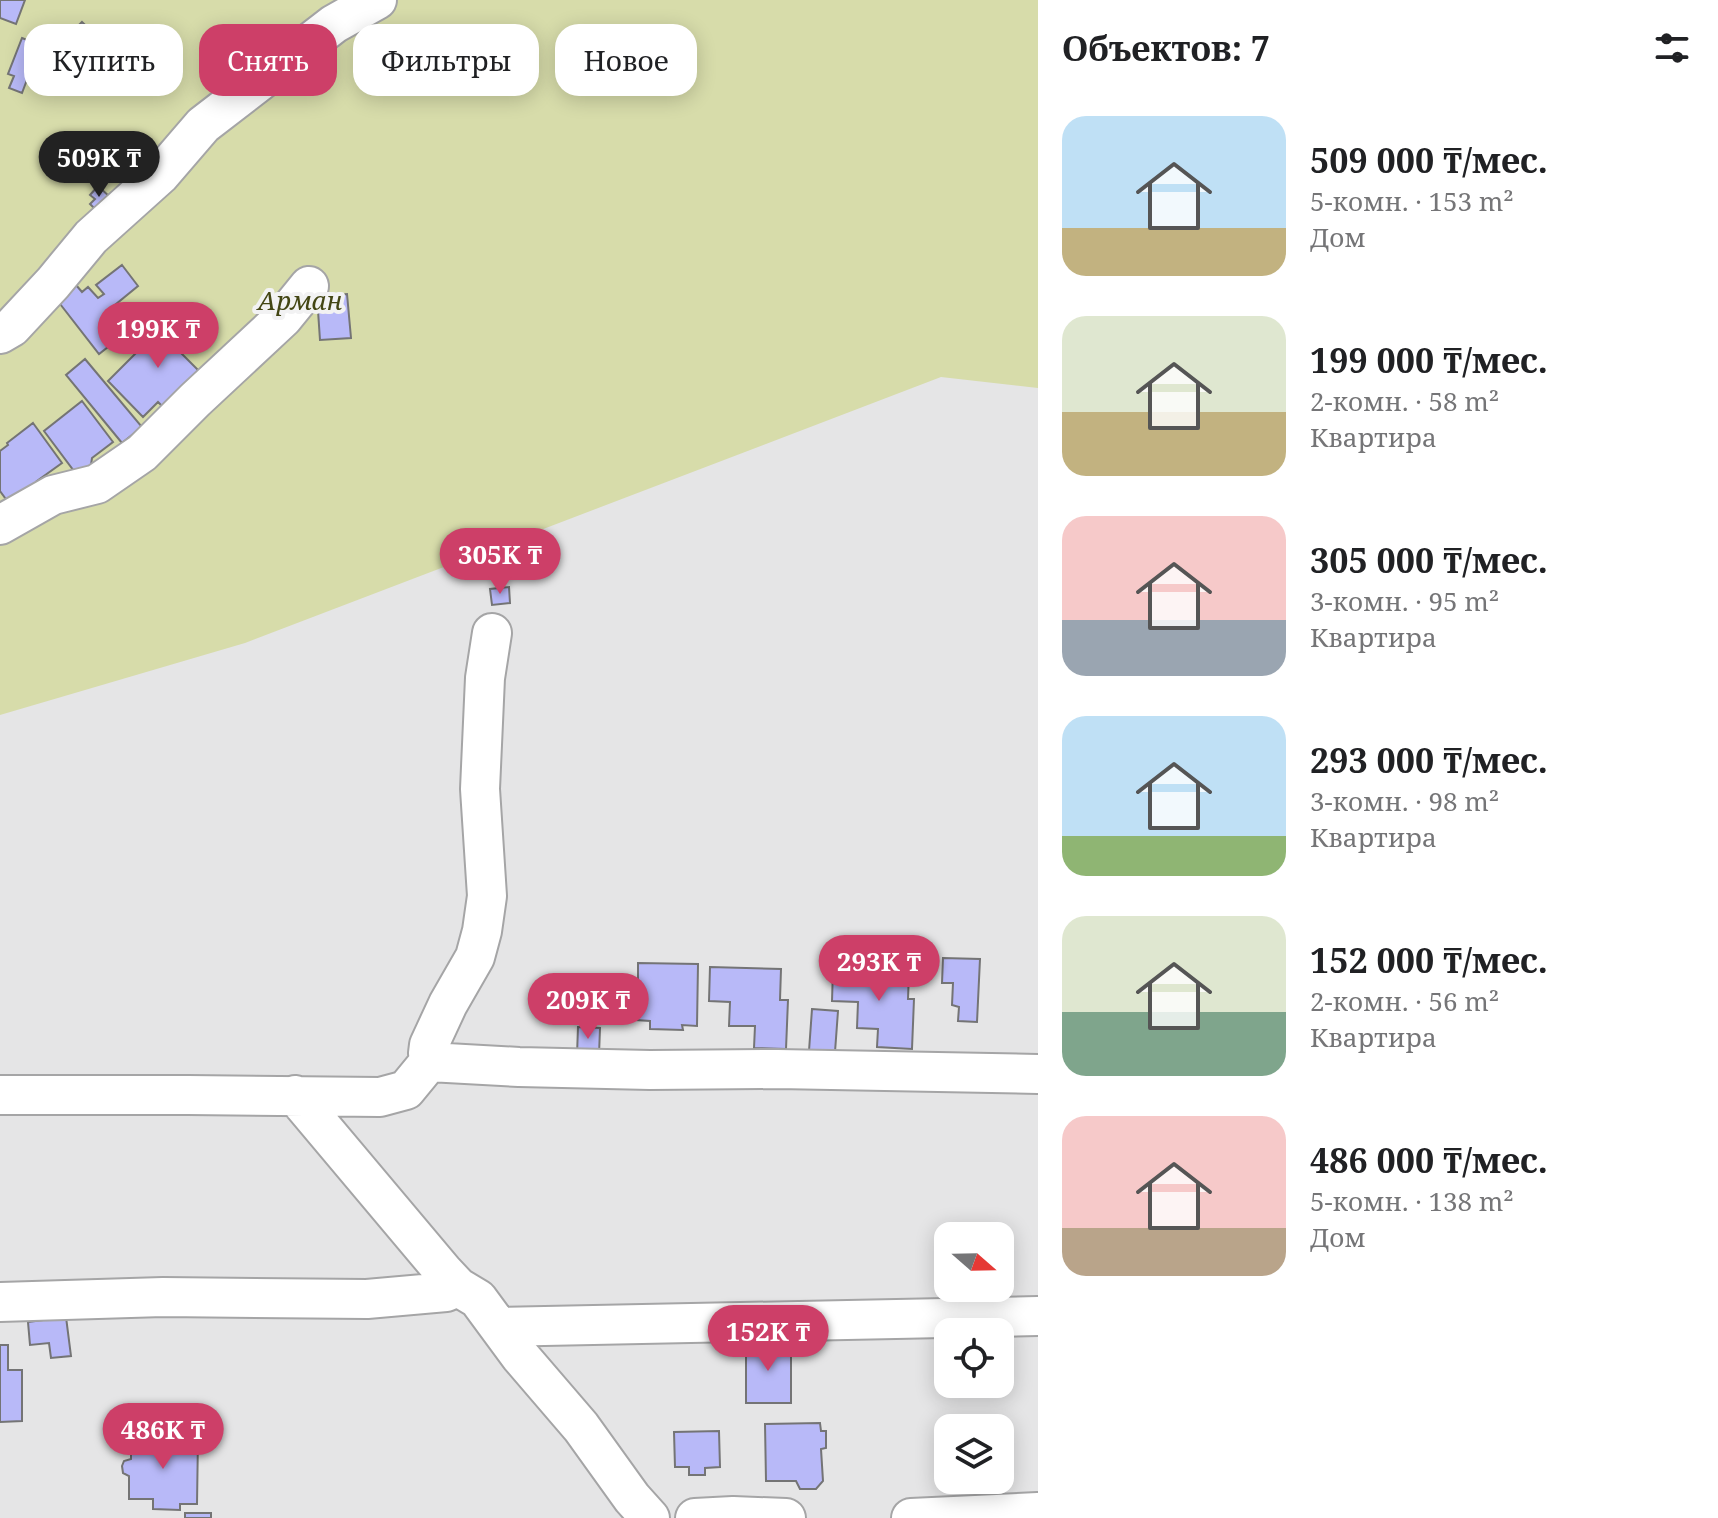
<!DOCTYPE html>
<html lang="ru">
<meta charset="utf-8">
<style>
body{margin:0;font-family:"Noto Serif",serif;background:#f6f6f6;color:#202124;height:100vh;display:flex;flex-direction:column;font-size:30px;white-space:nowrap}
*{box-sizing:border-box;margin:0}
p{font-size:26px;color:#757577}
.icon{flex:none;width:44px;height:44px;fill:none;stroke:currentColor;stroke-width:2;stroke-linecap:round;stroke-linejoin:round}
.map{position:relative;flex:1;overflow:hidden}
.side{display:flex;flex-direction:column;background:#fff;width:680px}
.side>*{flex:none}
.banner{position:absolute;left:24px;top:24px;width:760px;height:72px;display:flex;gap:16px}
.needle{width:52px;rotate:110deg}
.tools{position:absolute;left:934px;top:1222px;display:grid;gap:16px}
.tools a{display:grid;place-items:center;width:80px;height:80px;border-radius:16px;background:#fff;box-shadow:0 4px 20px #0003;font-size:40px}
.price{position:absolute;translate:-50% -68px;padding:0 18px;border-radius:28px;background:#cd3f68;color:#fff;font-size:26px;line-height:52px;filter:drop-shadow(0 2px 4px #0008)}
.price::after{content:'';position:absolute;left:50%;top:48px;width:24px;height:18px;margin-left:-12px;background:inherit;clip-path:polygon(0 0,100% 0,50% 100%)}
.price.active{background:#222;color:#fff}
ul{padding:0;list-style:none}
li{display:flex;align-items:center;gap:24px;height:200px;padding:0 24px}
li span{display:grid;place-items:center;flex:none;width:224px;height:160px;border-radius:24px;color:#555}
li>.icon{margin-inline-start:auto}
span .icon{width:96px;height:96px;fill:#fffc;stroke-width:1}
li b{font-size:34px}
h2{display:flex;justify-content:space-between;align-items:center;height:96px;padding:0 24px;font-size:34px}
.tag{padding:0 28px;border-radius:24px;background:#fff;box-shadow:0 4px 20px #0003;font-size:28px;line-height:72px}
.tag.active{background:#cd3f68;color:#fff}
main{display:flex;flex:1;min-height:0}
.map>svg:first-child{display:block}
</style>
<main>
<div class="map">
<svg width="1038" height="1518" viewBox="0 0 1038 1518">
<rect width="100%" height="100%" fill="#e5e5e6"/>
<!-- green -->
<path fill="#d7dcaa" d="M0,0H1038V388L941,377L245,643L0,715Z"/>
<!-- building -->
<path fill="#b8b9f8" stroke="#747475" stroke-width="2" d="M0,0H25L16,24L0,18Z
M82,22L105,44L70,81L48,60L54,54L49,45L58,36L63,41Z
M22,38L40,45L22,93L9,88L14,76L8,74Z
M98,186L111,198L98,212L90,204L95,199L90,195Z
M122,265L138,286L110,309L127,332L99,354L57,300L76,285L82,292L88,287L98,298L104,294L96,285Z
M347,294L351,338L320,340L317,296Z
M179,310L194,324L173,345L202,374L166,410L158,402L143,417L108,381Z
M85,359L142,427L122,443L66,375Z
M82,401L113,442L92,458L91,465L77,475L44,431Z
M33,423L62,463L37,481L40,485L11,506L0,491V451L8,445L7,443Z
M509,587L510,603L492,605L490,589Z
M943,958L980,959L977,1022L958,1021L959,1007L952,1005L953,983H942Z
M638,963L698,964L697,1026L682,1025L683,1030L650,1029V1021L636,1020V1004H622L623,979H638Z
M710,967L781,969L780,1000H788L786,1049L754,1048L755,1026H729L730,1002L709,1001Z
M833,969L909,971L908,999H914L912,1049L877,1047L878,1029L857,1028L858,1002L832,1001Z
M590,988H604V993H610L611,1004L591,1005Z
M812,1009L838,1011L835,1052L809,1051Z
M578,1027L600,1028L599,1055H577Z
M66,1317L71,1356L51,1358L49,1343L30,1345L28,1322Z
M746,1343L791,1344V1403H746Z
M0,1345H8V1370H22V1421L0,1422Z
M820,1423L821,1431H826V1448L821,1449L823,1481L816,1489H800L796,1481H766L765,1424Z
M719,1431L720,1467L705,1468V1475H689V1467H675L674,1432Z
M131,1436L198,1437L197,1504H180V1510L153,1509V1499H129V1476L123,1473L122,1466L124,1461L131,1459Z
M185,1513H211V1518H185Z"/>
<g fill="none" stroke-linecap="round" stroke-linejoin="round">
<defs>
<path id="minor" d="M0,334L12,327L53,283L91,237L160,175L203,125L334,24L377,0
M0,525L53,495L97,484L142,453L195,400L283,318L309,286
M429,1062L428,1053L429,1045L448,1004L475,957L482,931L487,896L480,789L485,678L492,633
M0,1095H188L380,1097L406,1090L429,1062L519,1067L650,1070L778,1069L1038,1074
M458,1287L478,1299L520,1356L581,1427L632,1498L650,1518
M0,1302L163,1297L367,1299L446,1292L458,1287L443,1271L295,1095
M500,1327L1038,1316
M695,1518L733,1516L786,1518
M911,1518L1038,1512"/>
</defs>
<!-- minor casing -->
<use href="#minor" stroke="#a5a5a6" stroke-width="42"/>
<!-- minor -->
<use href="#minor" stroke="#fff" stroke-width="38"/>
</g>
<g text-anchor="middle" stroke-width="8" stroke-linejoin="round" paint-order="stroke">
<!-- park labels -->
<g font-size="26" font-style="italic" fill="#434614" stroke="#f2f2f3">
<text x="300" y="310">Арман</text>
</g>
</g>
</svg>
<div class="tools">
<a><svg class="needle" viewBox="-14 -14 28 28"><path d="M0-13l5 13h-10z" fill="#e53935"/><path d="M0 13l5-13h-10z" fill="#757577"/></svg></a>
<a><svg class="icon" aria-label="locate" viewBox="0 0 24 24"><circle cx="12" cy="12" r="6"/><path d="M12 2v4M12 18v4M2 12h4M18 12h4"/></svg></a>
<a><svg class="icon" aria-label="layers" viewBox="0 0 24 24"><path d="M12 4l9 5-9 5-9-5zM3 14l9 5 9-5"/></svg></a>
</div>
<b class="price active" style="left:99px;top:199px">509K ₸</b>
<b class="price" style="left:158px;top:370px">199K ₸</b>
<b class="price" style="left:500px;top:596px">305K ₸</b>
<b class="price" style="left:879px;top:1003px">293K ₸</b>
<b class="price" style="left:588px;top:1041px">209K ₸</b>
<b class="price" style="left:768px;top:1373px">152K ₸</b>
<b class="price" style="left:163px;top:1471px">486K ₸</b>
<div class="banner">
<a class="tag">Купить</a>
<a class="tag active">Снять</a>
<a class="tag">Фильтры</a>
<a class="tag">Новое</a>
</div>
</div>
<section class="side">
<h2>Объектов: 7<svg class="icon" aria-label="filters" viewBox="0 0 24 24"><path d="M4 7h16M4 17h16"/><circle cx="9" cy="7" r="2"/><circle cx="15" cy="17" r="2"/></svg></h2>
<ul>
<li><span style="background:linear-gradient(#bfe0f5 70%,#c2b280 0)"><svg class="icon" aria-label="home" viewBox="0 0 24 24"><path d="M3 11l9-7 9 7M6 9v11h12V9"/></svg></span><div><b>509 000 ₸/мес.</b><p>5-комн. · 153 m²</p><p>Дом</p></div></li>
<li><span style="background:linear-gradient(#dfe7d0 60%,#c2b280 0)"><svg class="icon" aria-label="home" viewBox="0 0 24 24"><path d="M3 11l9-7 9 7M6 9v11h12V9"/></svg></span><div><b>199 000 ₸/мес.</b><p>2-комн. · 58 m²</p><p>Квартира</p></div></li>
<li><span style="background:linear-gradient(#f6c9c9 65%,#9aa5b1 0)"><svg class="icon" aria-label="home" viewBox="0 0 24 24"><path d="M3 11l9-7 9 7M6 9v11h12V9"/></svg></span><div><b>305 000 ₸/мес.</b><p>3-комн. · 95 m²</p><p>Квартира</p></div></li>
<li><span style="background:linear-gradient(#bfe0f5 75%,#8fb573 0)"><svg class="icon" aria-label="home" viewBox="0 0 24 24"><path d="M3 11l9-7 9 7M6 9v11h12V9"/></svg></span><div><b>293 000 ₸/мес.</b><p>3-комн. · 98 m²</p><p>Квартира</p></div></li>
<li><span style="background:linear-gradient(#dfe7d0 60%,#7fa58c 0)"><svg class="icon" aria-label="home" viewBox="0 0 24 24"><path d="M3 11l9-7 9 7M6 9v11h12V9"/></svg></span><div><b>152 000 ₸/мес.</b><p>2-комн. · 56 m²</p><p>Квартира</p></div></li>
<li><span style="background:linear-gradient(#f6c9c9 70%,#b9a48a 0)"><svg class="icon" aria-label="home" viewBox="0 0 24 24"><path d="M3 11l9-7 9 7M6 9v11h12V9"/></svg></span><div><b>486 000 ₸/мес.</b><p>5-комн. · 138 m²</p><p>Дом</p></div></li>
</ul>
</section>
</main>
